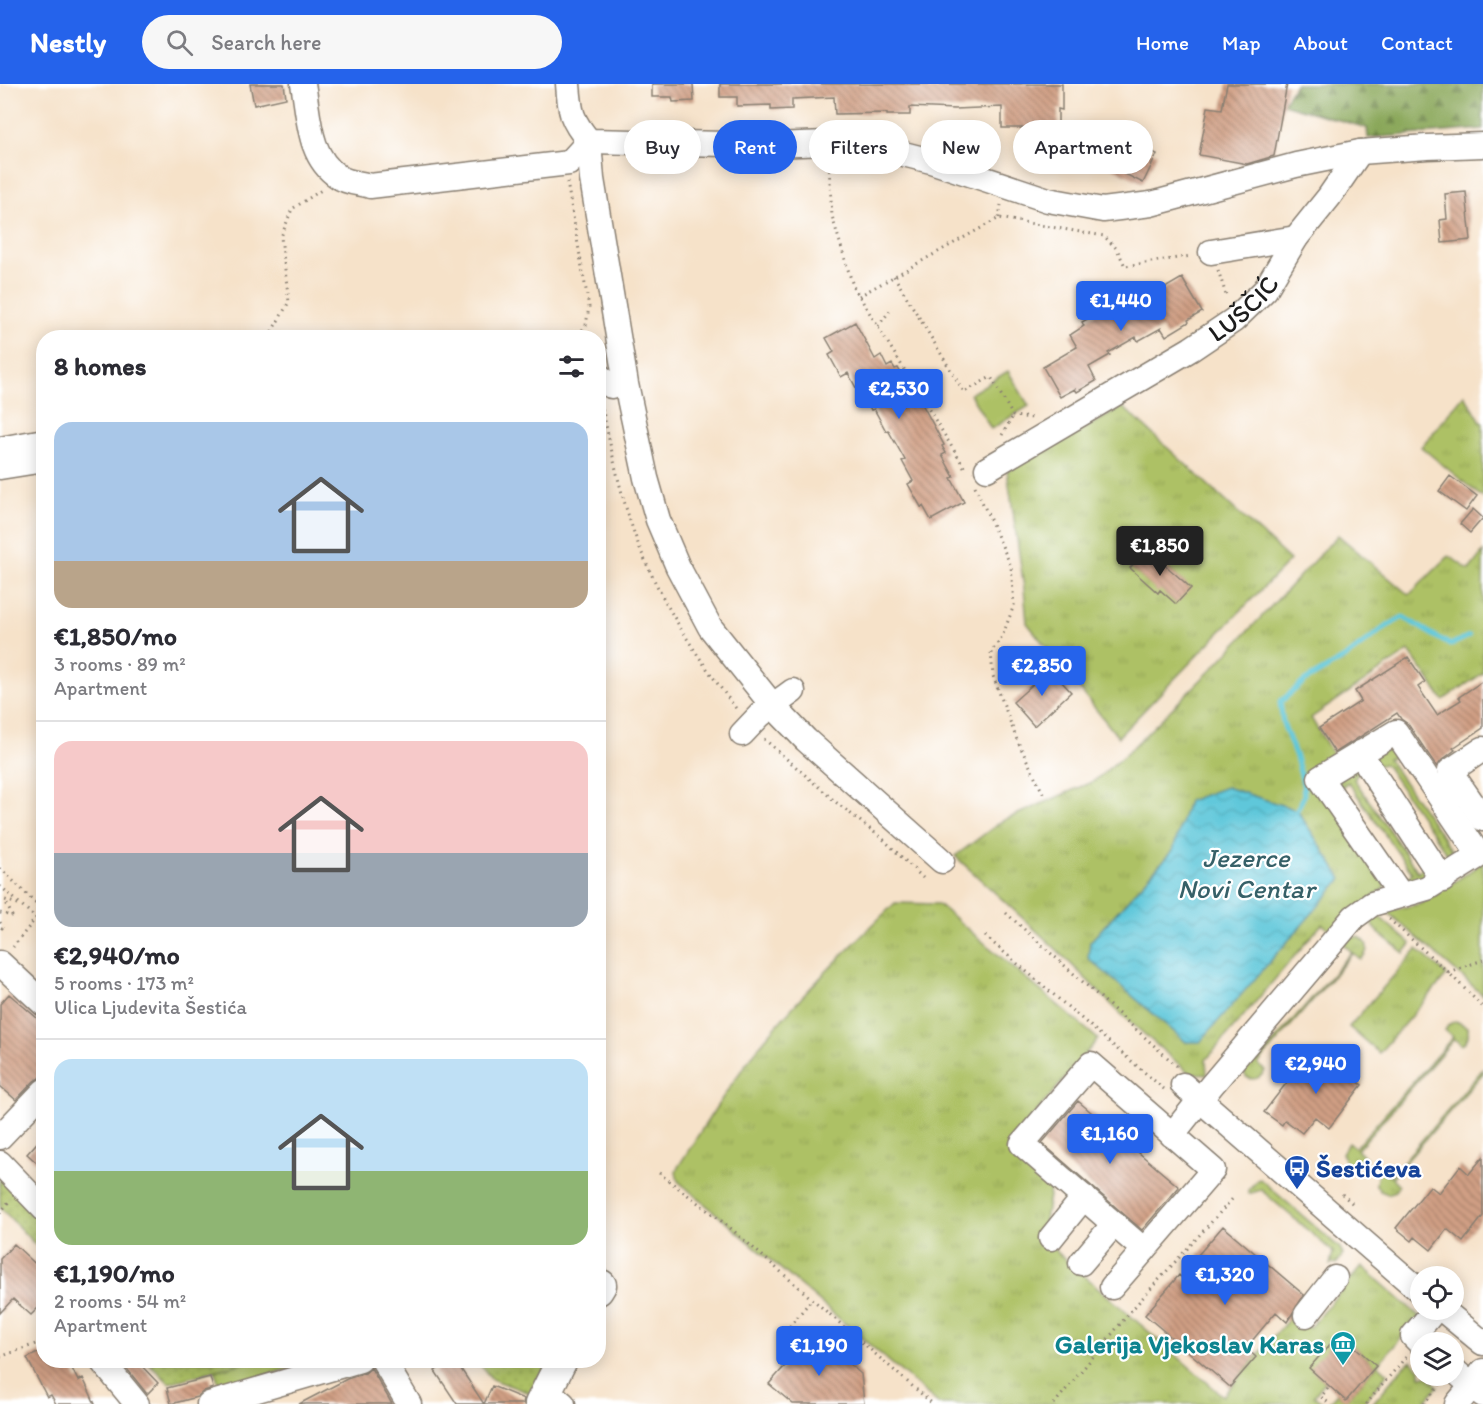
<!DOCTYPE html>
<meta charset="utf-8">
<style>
body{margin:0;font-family:Itim,sans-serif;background:#f7f7f7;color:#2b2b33;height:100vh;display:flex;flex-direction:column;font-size:22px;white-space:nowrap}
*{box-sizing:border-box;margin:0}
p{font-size:20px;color:#7c7c81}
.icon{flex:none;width:33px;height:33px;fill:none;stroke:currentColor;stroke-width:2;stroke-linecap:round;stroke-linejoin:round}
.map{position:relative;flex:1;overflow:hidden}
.panel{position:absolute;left:36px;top:246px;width:570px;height:1038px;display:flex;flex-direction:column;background:#fff;border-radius:24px;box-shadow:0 3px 15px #0003}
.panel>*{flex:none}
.hud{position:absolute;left:624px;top:36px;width:570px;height:54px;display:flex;gap:12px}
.tools{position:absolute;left:1410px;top:1182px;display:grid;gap:12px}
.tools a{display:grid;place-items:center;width:54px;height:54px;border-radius:50%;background:#fff;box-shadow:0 3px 15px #0003;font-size:30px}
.price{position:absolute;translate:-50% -51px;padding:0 14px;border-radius:6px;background:#2563eb;color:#fff;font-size:20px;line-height:39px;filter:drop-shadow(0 2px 3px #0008)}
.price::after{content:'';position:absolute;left:50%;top:36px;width:18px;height:14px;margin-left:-9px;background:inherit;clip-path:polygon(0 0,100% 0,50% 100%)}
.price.selected{background:#222;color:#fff}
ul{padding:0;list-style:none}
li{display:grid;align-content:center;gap:12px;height:318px;padding:0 18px}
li+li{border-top:2px solid #e1e1e2}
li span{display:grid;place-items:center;height:186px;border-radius:18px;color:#555}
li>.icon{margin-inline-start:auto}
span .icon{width:108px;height:108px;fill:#fffc;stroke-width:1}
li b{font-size:26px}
h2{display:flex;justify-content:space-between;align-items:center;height:72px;padding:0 18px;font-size:26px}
.pill{padding:0 21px;border-radius:27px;background:#fff;box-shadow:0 3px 15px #0003;font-size:21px;line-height:54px}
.pill.selected{background:#2563eb;color:#fff}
header{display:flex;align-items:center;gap:36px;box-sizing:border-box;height:84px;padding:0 30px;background:#2563eb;color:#fff}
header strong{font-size:28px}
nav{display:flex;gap:33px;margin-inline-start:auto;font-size:21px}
.search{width:420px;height:54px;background:#f7f7f7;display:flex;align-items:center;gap:15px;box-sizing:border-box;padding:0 21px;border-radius:33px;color:#7c7c81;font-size:22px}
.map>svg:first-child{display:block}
</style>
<header>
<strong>Nestly</strong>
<div class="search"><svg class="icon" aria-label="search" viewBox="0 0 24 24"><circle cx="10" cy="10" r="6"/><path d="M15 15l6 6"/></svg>Search here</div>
<nav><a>Home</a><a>Map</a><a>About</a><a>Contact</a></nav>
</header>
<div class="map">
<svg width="1483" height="1320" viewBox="0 0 1483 1320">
<defs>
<pattern id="grass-tufts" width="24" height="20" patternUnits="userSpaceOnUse" patternTransform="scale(1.5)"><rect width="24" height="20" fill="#adc165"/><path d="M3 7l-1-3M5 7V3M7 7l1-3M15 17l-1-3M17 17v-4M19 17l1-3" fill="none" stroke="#94a557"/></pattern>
<pattern id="forest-firs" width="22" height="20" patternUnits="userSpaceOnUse" patternTransform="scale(1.5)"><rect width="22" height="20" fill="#8aa75a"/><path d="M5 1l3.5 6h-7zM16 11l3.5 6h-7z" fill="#70874a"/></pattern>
<pattern id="garden-dots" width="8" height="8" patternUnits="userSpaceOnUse" patternTransform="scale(1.5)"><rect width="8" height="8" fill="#adc165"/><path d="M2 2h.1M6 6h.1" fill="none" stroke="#94a557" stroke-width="1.8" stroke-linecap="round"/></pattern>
<pattern id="water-waves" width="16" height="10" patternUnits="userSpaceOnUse" patternTransform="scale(1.5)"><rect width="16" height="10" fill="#5ec7da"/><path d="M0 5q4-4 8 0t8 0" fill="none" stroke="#51aaba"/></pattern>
<pattern id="building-back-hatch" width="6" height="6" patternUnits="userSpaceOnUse" patternTransform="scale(1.5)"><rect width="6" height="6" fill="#d09f84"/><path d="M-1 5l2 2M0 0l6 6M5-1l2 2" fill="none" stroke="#a8816b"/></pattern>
</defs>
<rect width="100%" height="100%" fill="#fff"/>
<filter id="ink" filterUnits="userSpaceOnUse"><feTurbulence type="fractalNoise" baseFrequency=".0167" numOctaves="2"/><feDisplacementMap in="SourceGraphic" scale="12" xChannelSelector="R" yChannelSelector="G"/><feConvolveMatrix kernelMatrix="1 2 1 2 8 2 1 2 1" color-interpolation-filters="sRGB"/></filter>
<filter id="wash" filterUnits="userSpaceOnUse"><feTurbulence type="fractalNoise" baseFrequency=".008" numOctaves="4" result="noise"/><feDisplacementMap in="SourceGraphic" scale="24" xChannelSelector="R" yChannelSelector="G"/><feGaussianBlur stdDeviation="1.35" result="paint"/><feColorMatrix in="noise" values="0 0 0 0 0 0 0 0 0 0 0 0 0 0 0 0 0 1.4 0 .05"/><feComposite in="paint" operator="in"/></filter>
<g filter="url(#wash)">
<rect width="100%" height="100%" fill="#f6e2c9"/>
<!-- grass -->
<path fill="url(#grass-tufts)" stroke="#646e40" stroke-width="1.5" fill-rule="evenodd" d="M1464,311L1483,340V414L1421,363Z
M1123,323L1290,476L1118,653L1027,539L1024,504L1007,387Z
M1338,451L1409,511L1449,472L1469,486L1483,468V589L1443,616L1409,567L1311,634L1338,679L1329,685L1385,803L1331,847L1322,840L1206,976L1207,991L1188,988L1121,930L1055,864L955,772L1002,737L1094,697L1127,669L1217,580ZM1179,752L1186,958L1090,858L1173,766Z
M1394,663L1402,670L1388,675L1453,768L1461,765L1465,767L1450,782L1437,777L1449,773L1385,680L1374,682V671Z
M1352,684L1361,686L1354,695L1418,788L1424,782L1430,790L1404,802L1405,797L1412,789L1348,698L1341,704C1332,695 1344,689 1352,684Z
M895,819L938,820L1098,955L1008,1062L1051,1099L1042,1155L1223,1312L1293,1230L1309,1244L1362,1182L1420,1233L1378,1280L1388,1289L1362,1320H1334L1330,1317L1337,1309L1346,1316L1376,1282L1340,1250L1325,1298L1314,1312L1324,1320H939L678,1097L676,1088L678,1083C706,1039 733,995 765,955C805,907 850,863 895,819Z
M1376,830L1411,860L1404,869L1380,850L1373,842L1371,833Z
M1351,853H1359C1370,859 1369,868 1360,876L1353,869L1258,980L1265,987C1260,994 1255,997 1246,993L1241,982L1248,972L1256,978L1352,868L1343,860Z
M1417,865L1447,891L1379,969L1349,943Z
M1456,937L1467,943C1470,951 1468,955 1462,961L1454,955L1357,1066L1366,1074C1361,1082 1355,1084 1346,1080L1342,1069L1348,1059L1355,1064L1453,953L1445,946L1449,940Z
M1483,985V989L1392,1094L1399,1101L1395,1107L1388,1110L1380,1107L1376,1101L1377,1093L1382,1086L1390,1093Z
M1260,1095L1340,1164L1343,1171L1337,1179L1330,1181L1333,1168L1261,1106L1248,1110V1106L1257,1096Z
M1412,1277L1420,1285V1292H1427L1438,1302L1423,1320H1372L1404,1282Z"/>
<!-- forest -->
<path fill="url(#forest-firs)" stroke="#53623b" stroke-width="1.5" d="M1295,0H1483V45L1368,54L1367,44L1283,20Z"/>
<!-- park -->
<path fill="#adc165" stroke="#646e40" stroke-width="1.5" d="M1008,287L1029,322L991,345L970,310Z
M1483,778V911L1386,827L1420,820L1440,808Z
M250,1277H296L298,1282L220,1305L215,1287Z"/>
<!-- garden -->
<path fill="url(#garden-dots)" stroke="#646e40" stroke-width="1.5" d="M0,1091L43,1135V1169L0,1123Z
M147,1277H250L169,1299Z
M477,1277H553L535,1311L492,1295Z"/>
<!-- water -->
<path fill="url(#water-waves)" stroke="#3d727b" stroke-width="1.5" d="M1226,703L1297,726L1342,795L1200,958H1186L1088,874L1090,858L1173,766L1188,717Z"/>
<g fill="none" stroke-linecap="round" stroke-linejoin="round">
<!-- stream -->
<path stroke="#5ec7da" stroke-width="5" d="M1297,726L1304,712L1303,699L1296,673L1283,639L1280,618L1305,597L1346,573L1384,544L1403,533L1450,561L1469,552"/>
</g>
<g id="blocks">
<!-- building -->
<path fill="url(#building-back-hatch)" d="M250,0H284L286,14L254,21Z
M652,0H693L694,17L673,18L672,13H652Z
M720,0H1062V26L1058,25V44H1002V23L955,25L910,23V31H887V29L835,30L834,13L792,15V25L771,26V21L737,22V13H720Z
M1227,0H1287L1274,72L1247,80L1199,71L1208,23L1222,25Z
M1098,40L1157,70L1143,99L1083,69Z
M1466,108L1471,156L1442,159L1440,136L1447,135L1445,110Z
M1182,194L1202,228L1188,236L1189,238L1166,252L1161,244L1138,257L1136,253L1108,269L1110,271L1089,283L1096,297L1077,308L1075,305L1060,313L1043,283L1077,263L1070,251L1084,242L1082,238L1129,210L1133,217L1158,203L1160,207Z
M855,238L875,275L881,271L887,283L892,280L895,285L898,284L918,320L921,318L944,361L942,362L946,369L942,371L954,393L951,394L964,418L931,436L923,422L921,423L908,400L913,397L902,377L905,376L888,346L886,347L874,325L871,326L864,312L861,313L848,289L841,293L829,271L834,268L826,254Z
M1450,392L1477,412L1466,427L1439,407Z
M1473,425L1483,434L1470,449L1460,440Z
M1147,465L1191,504L1176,520L1160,506L1158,509L1130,484Z
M1408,573L1425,598L1418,603L1437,631L1461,616L1459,613L1483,597V644L1453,664L1455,666L1442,676L1437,683L1408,640L1401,635L1397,629L1335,669L1319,644L1361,617L1355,607Z
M1050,585L1071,608L1034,642L1013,618Z
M9,910L44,940V991L34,997L16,1016L0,1002V920Z
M1327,969L1336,976L1342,969L1355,979L1347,990L1362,1001L1329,1044L1315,1033L1302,1049L1285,1036L1282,1041L1264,1028L1295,988L1306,996Z
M1078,1017L1179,1103L1142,1146L1042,1059Z
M44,1051V1085L27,1070Z
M1483,1073V1132L1463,1158L1447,1145L1431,1166L1415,1153L1412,1157L1396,1144L1430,1102L1439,1109L1460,1082L1469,1090Z
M1223,1142L1304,1211L1287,1238L1276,1228L1246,1264L1256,1273L1230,1303L1145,1231L1179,1191L1190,1201L1208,1179L1198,1171Z
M14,1160L44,1188V1218L31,1231L13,1215L0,1229V1175Z
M814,1249L861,1290L864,1320H793L769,1300Z
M1340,1249L1376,1282L1346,1317L1309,1284Z
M44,1266V1276H68L78,1297L83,1294L95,1320H56L51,1311L47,1313L27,1274Z
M120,1276H136L158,1299L147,1310Z
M451,1276H455L484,1320H457L435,1287Z
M371,1284L392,1320H299L347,1295L365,1289Z
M210,1293L213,1304L204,1307L197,1313L171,1320L167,1304Z
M492,1302L524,1315L523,1320H484Z"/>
</g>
</g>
<g filter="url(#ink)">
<use href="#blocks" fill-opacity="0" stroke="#897f72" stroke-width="1.5"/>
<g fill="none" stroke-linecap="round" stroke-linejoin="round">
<defs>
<g id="minor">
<path d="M303,0C309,31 308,74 339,93C347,99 361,99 370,102L569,79L589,57"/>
<path d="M568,0C570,28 571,36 589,57L772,61L828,59L872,62L931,77L1048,116L1103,126L1151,120L1296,81L1360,68L1427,63L1483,61"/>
<path d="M589,57L592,95L626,300L646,394L658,436L678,483L710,543L773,622L806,656L942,777"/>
<path d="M1211,168L1296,154"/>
<path d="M598,291L611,302"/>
<path d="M0,365L44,357"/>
<path d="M0,383L44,376"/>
<path id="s1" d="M987,385L1191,265L1234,236L1265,206L1296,154L1329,113L1360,68"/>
<path d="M742,650L760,631L793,607"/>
<path d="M1483,665L1450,687L1483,735"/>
<path d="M1360,669L1443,796"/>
<path d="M1401,811L1320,694L1396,648L1479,771"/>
<path d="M0,879L44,920"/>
<path d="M1091,980L1213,1086L1144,1166L1022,1060Z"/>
<path d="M1183,1001L1420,1207"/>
<path d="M1172,1051L1211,1002L1354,833L1372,820L1427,804L1483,769"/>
<path d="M0,1053L44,1007"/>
<path d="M0,1079L44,1125"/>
<path d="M1051,1154L1084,1113"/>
<path d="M1081,1179L1114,1140"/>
<path d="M1112,1203L1144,1166"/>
<path d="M1443,1226L1483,1259"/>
<path d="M1306,1231L1335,1194"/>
<path d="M1420,1259L1413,1252L1435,1226"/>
<path d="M101,1276L137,1320"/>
<path d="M383,1276L409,1320"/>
<path d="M1454,1286L1472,1302L1483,1287"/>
<path d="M546,1306L563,1320"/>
<path d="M209,1320L360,1276"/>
<path d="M1457,1320L1472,1302L1483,1311"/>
</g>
<path id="major" d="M598,1206L601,1201
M540,1320L562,1276"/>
</defs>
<!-- minor casing -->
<use href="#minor" stroke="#897f72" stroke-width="27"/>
<!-- major casing -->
<use href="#major" stroke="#897f72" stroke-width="33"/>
<!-- path -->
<path stroke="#897f72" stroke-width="3" stroke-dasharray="1.5 4.5" stroke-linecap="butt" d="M829,80L832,132L853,202L966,386
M567,98L589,223L586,241L578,252L569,254
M999,134L1001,121
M1218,186L1227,214
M894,192L964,308L991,293L1013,332L1033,334
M859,212L999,134L1104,152L1117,165L1125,182L1191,172
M878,242L892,224
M262,254L271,249L289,218L281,153L292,125L323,105
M601,319C612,367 621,416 639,462C663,522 699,576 738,627
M1002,351L1013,332
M975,402L1011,482L1014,521L1002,553L991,568L993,592L1017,656L1043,709
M764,655L837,719L884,756L923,794
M0,784L42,825L36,834
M0,802L36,834L13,863
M0,829L12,832L5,816L21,821
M1006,829L1177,982
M1389,835L1448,888L1483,923
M0,838L2,844L0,843
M985,852L1164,1005
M1448,888L1483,876
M659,1089L728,1142L933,1320
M1342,1110L1353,1120
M0,1129L10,1116
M786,1247L812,1215
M0,1273L44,1257
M1328,1304L1321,1313L1330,1320
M1054,1320L1136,1221L1235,1112
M1366,1320L1406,1273
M1424,1320L1440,1300"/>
<!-- minor -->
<use href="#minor" stroke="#fff" stroke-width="24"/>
<!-- major -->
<use href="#major" stroke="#fff" stroke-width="30"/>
</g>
</g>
<!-- icons -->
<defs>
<symbol id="bus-pin" viewBox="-11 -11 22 30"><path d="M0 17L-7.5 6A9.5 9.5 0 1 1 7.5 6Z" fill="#1a4fb4" stroke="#fff"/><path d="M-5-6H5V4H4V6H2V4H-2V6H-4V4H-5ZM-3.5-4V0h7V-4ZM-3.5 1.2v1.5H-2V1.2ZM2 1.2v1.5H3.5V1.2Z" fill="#fff"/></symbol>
<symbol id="museum-pin" viewBox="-11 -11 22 30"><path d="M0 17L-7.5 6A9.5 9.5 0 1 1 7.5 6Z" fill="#0f9aa8" stroke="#fff"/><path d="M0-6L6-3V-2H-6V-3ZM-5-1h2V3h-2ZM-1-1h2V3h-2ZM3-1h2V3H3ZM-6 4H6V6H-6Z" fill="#fff"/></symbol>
</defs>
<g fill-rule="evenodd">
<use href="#bus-pin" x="1282" y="1069" width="30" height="40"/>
<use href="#museum-pin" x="1328" y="1245" width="30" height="40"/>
</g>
<g text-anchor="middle" stroke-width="4.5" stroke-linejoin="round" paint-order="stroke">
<!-- street labels -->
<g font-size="26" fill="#1c1c1c" stroke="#fff">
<text dy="9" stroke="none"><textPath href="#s1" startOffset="303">LUŠČIĆ</textPath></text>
</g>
<!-- transit labels -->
<g font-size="26" font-weight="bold" fill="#164399" stroke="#fff" text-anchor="start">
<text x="1316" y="1093">Šestićeva</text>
</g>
<!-- culture labels -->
<g font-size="26" font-weight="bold" fill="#0d838f" stroke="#fff" text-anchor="end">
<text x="1324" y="1269">Galerija Vjekoslav Karas</text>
</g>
<!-- water labels -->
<g font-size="27" font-style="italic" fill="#366068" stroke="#fff">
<text x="1246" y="783">Jezerce<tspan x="1246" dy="31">Novi Centar</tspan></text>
</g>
</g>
</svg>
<div class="tools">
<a><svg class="icon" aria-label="locate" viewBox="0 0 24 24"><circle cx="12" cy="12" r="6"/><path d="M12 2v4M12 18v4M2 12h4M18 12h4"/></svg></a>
<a><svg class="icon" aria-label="layers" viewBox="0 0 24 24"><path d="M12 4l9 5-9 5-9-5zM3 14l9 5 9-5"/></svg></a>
</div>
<b class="price" style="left:1121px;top:248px">€1,440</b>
<b class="price" style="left:899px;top:336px">€2,530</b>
<b class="price selected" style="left:1160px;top:493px">€1,850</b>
<b class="price" style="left:1042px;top:613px">€2,850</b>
<b class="price" style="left:1316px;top:1011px">€2,940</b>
<b class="price" style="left:1110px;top:1081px">€1,160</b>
<b class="price" style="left:1225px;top:1222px">€1,320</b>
<b class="price" style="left:819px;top:1293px">€1,190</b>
<div class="hud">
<a class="pill">Buy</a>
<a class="pill selected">Rent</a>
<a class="pill">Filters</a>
<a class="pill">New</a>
<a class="pill">Apartment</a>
</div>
<section class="panel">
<h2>8 homes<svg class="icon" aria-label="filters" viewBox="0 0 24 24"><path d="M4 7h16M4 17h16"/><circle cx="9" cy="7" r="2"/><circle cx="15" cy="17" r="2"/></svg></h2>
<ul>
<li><span style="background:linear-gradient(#a9c7e8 75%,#b9a48a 0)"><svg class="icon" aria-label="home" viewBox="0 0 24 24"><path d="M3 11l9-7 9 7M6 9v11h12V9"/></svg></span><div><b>€1,850/mo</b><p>3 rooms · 89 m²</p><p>Apartment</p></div></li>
<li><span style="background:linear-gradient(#f6c9c9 60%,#9aa5b1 0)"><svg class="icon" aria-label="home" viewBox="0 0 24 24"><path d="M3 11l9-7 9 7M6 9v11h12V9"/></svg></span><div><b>€2,940/mo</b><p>5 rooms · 173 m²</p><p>Ulica Ljudevita Šestića</p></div></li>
<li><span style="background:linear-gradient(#bfe0f5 60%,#8fb573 0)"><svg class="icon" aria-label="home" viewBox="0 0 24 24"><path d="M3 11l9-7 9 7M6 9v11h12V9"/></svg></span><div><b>€1,190/mo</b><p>2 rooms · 54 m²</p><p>Apartment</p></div></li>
</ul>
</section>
</div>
